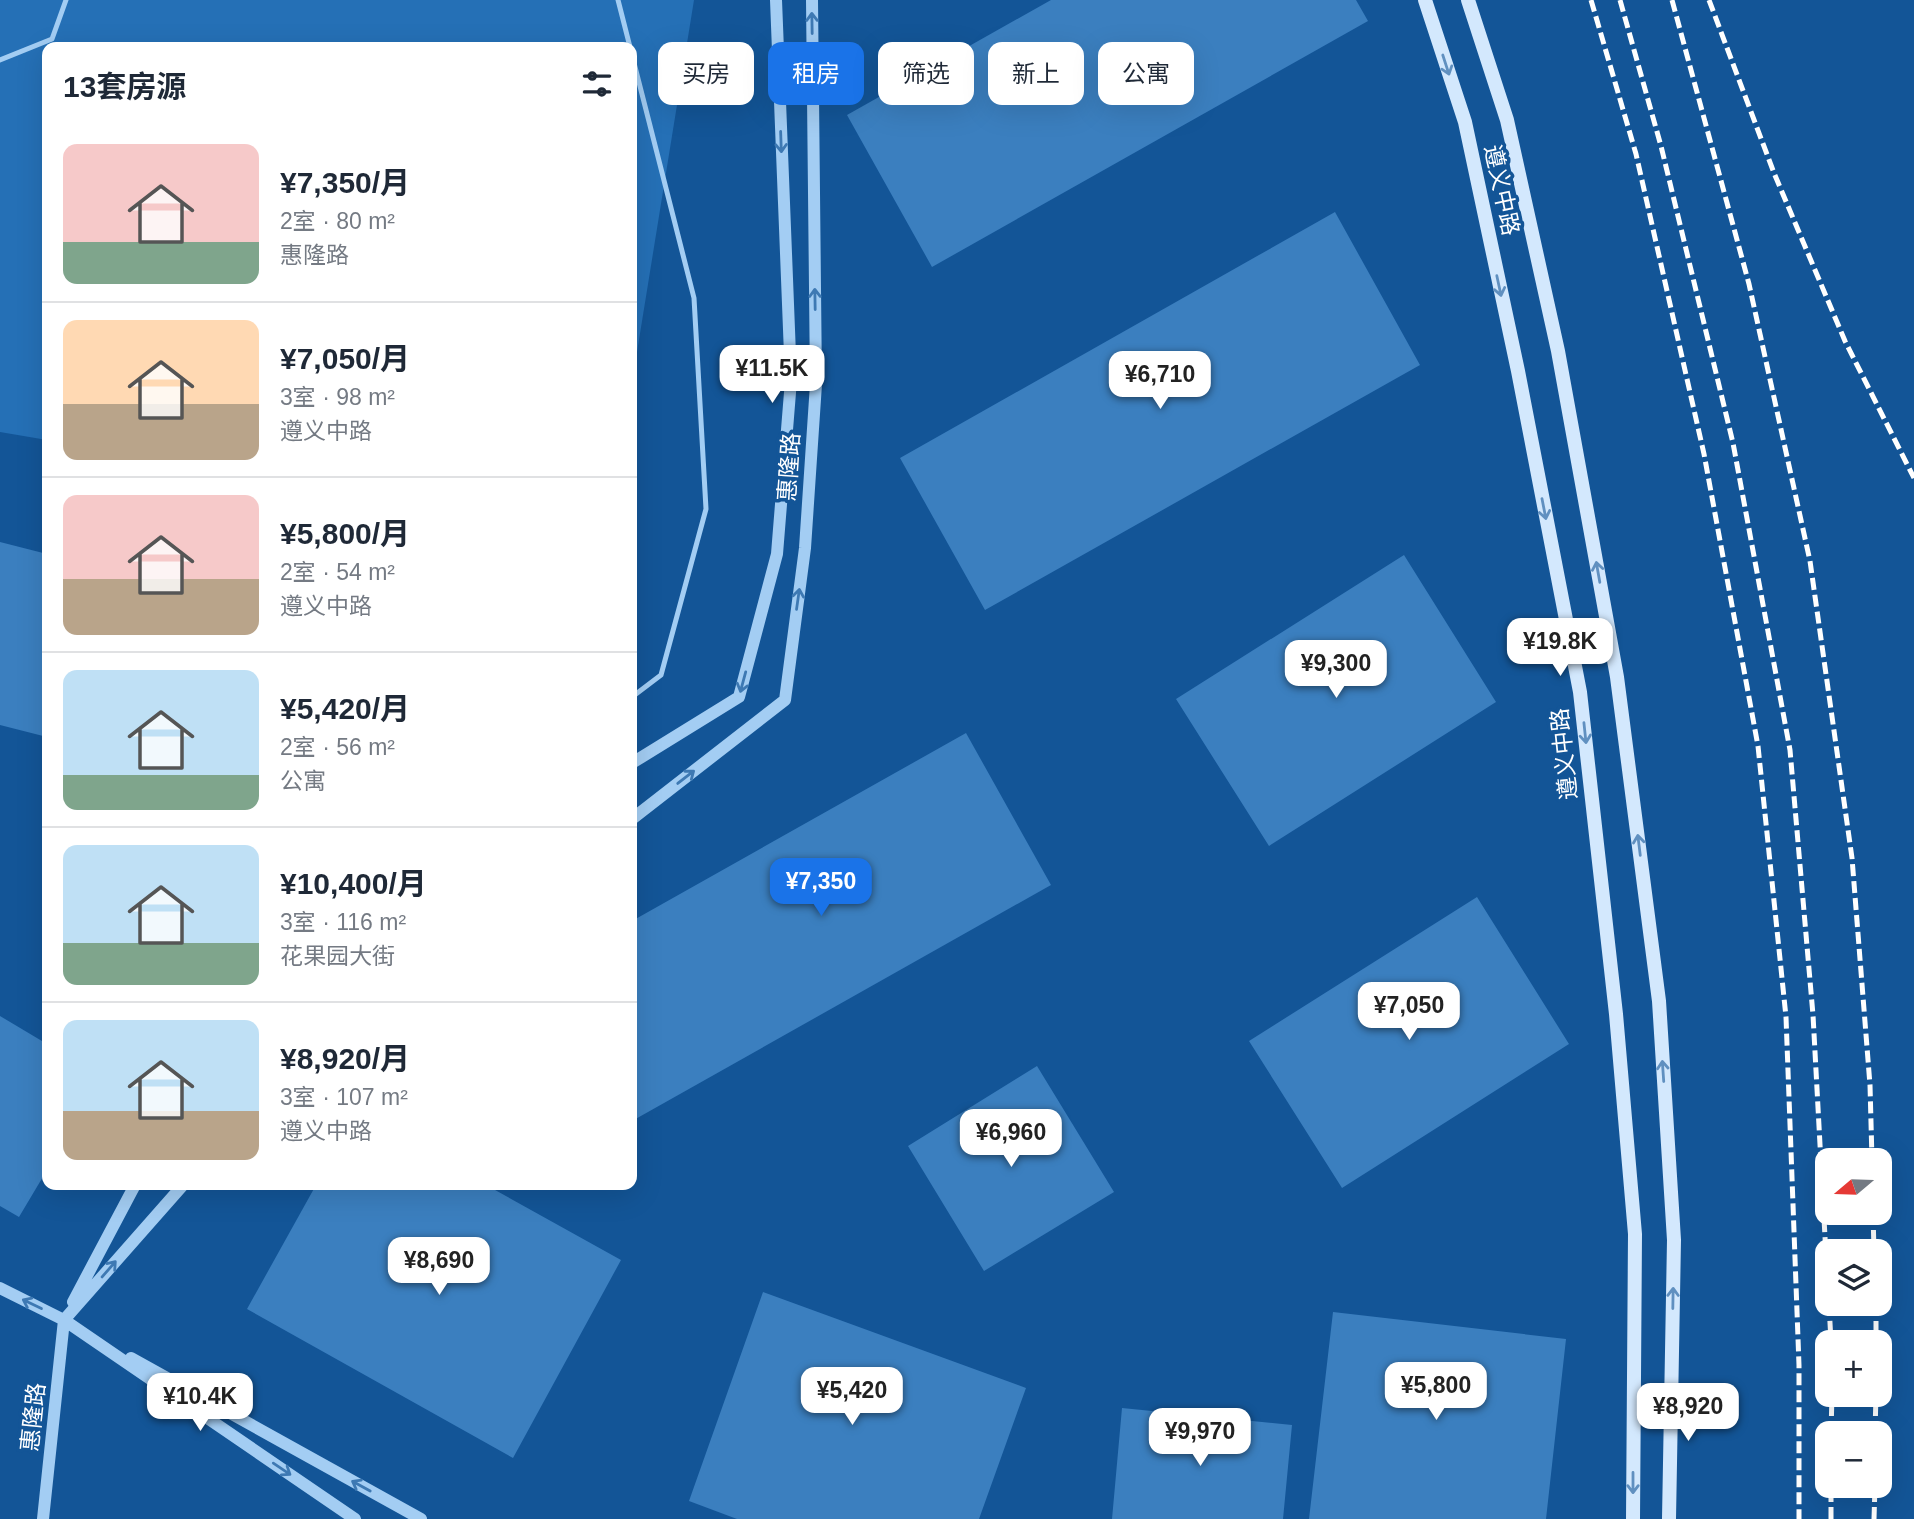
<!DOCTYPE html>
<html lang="zh">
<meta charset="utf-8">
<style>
body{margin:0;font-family:Arial,"Noto Sans SC",sans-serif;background:#f6f6f7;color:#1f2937;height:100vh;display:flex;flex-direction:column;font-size:26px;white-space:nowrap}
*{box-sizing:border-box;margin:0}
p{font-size:23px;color:#747a83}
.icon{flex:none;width:38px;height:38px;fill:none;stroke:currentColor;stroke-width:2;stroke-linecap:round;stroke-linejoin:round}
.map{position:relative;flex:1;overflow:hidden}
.drawer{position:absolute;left:42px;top:42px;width:595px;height:1148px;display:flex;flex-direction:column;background:#fff;border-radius:14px;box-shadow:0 7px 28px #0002}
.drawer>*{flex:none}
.guide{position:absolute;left:658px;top:42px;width:665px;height:63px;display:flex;gap:14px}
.needle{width:46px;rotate:251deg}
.controls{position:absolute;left:1815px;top:1148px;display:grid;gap:14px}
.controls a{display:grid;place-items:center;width:77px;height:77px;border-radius:14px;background:#fff;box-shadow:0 7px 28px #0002;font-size:35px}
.price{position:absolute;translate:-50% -60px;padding:0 16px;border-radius:14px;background:#fff;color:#222;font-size:23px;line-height:46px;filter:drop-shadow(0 2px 4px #0008)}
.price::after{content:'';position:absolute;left:50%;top:42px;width:21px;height:16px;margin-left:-10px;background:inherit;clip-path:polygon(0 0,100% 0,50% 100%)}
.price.selected{background:#1a73e8;color:#fff}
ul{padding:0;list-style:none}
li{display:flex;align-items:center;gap:21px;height:175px;padding:0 21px}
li+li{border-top:2px solid #e0e1e3}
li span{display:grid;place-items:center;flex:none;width:196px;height:140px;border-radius:14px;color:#555}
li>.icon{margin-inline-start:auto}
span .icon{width:84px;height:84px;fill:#fffc;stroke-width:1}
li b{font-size:30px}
h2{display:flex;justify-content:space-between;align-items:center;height:84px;padding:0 21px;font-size:30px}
.tag{padding:0 24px;border-radius:14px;background:#fff;box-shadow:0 7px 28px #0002;font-size:24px;line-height:63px}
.tag.selected{background:#1a73e8;color:#fff}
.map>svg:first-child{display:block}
</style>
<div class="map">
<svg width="1914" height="1519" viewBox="0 0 1914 1519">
<rect width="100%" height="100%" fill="#135597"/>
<!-- green -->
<path fill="#2570b6" d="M0,0H694L632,383V47H47V440L0,432Z"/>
<!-- building -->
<path fill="#3b7fbf" d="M1051,0H1356L1368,21L932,267L847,115Z
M1335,212L1420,365L985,610L900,458Z
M0,542L47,554V737L0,725Z
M1404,555L1496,702L1269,846L1176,699Z
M966,733L1051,885L632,1121V921Z
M1477,897L1569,1044L1342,1188L1249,1041Z
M0,1016L47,1044V1170L19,1217L0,1206Z
M1037,1066L1114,1192L984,1271L908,1146Z
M316,1185H486L621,1260L513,1458L247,1309Z
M763,1292L1026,1388L979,1519H737L689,1501Z
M1333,1312L1566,1339L1546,1519H1309Z
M1122,1408L1292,1425L1283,1519H1112Z"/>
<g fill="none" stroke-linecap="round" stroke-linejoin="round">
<!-- service -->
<path stroke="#a3cdf3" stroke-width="5" d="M618,0L630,47
M632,55L694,298L706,509L661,675L632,697
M0,60L52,39L66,0"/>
<!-- tertiary -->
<path stroke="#a3cdf3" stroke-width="12" d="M632,763L739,697L777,554L791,380L776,0
M632,819L785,700L805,548L816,384L812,0
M0,1288L64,1320L355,1519
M73,1302L135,1185
M131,1358L421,1519
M43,1519L64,1320L183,1185"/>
<!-- secondary -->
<path stroke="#d3e8fd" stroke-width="14" d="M1425,0L1465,122L1518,371L1580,692L1616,1014L1635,1234L1633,1519
M1468,0L1507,120L1558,351L1617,677L1659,1001L1674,1240L1669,1519"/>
<!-- rail -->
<path stroke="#fff" stroke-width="5" stroke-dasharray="12 5" stroke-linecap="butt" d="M1591,0L1636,154L1704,454L1758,746L1786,1017L1799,1365V1519
M1620,0L1661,146L1733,443L1790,750L1813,1015L1827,1274
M1672,0L1749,284L1810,561L1852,858L1870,1085L1872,1160
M1709,0L1774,173L1845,341L1914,478
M1873,1213L1874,1251
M1829,1304L1831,1342
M1876,1304V1342
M1831,1433L1832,1395
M1875,1433L1876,1395
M1831,1519V1486
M1874,1519L1875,1486"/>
</g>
<!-- one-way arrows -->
<defs><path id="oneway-shaft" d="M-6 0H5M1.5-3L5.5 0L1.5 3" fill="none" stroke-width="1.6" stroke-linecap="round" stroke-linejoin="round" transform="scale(1.75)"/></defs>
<g stroke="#3e79b3">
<use href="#oneway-shaft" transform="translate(812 23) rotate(-91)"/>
<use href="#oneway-shaft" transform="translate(781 142) rotate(88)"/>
<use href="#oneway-shaft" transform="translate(815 299) rotate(-91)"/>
<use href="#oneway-shaft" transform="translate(798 599) rotate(-82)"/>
<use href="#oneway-shaft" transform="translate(743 682) rotate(105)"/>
<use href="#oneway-shaft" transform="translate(686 777) rotate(-38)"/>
<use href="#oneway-shaft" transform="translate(109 1269) rotate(-49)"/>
<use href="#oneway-shaft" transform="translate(32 1304) rotate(-154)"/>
<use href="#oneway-shaft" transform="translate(282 1469) rotate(34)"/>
<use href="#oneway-shaft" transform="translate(361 1486) rotate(-151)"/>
</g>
<g stroke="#6090c0">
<use href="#oneway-shaft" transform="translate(1446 65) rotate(72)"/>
<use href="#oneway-shaft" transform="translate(1499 286) rotate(78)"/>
<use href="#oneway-shaft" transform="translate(1544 509) rotate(79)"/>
<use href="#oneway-shaft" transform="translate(1598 572) rotate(-100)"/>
<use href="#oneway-shaft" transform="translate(1585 733) rotate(84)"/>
<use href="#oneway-shaft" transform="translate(1639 845) rotate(-97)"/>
<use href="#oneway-shaft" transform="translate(1663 1071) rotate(-94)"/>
<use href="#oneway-shaft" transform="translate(1673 1298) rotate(-89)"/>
<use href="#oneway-shaft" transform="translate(1633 1483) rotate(90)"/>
</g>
<g text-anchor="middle" stroke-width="7" stroke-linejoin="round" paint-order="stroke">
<!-- street labels -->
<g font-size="23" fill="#fff" stroke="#135597">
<text transform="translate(1502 190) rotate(78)" y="8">遵义中路</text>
<text transform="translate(789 467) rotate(-86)" y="8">惠隆路</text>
<text transform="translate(1564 754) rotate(-96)" y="8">遵义中路</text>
<text transform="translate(33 1417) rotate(-84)" y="8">惠隆路</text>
</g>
</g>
</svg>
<div class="controls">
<a><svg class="needle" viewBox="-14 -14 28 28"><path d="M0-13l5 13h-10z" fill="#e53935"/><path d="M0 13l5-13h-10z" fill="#747a83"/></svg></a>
<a><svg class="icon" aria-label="layers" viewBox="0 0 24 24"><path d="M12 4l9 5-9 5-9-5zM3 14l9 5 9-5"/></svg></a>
<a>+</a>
<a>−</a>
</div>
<b class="price" style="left:772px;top:405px">¥11.5K</b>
<b class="price" style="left:1160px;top:411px">¥6,710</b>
<b class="price" style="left:1560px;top:678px">¥19.8K</b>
<b class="price" style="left:1336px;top:700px">¥9,300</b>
<b class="price selected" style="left:821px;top:918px">¥7,350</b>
<b class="price" style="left:1409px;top:1042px">¥7,050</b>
<b class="price" style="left:1011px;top:1169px">¥6,960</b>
<b class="price" style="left:439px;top:1297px">¥8,690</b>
<b class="price" style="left:1436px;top:1422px">¥5,800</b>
<b class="price" style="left:852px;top:1427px">¥5,420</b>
<b class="price" style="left:200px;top:1433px">¥10.4K</b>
<b class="price" style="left:1688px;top:1443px">¥8,920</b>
<b class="price" style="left:1200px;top:1468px">¥9,970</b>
<div class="guide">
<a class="tag">买房</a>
<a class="tag selected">租房</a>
<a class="tag">筛选</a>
<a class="tag">新上</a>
<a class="tag">公寓</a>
</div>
<section class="drawer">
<h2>13套房源<svg class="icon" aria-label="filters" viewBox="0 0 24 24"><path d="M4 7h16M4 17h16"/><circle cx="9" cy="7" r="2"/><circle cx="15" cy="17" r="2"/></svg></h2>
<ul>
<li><span style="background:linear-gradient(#f6c9c9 70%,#7fa58c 0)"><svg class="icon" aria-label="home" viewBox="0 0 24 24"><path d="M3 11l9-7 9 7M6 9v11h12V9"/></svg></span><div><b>¥7,350/月</b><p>2室 · 80 m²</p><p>惠隆路</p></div></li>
<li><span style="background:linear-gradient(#ffd9b3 60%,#b9a48a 0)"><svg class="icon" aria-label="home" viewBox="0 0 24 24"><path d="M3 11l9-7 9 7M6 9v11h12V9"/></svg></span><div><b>¥7,050/月</b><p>3室 · 98 m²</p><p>遵义中路</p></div></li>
<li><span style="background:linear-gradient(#f6c9c9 60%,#b9a48a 0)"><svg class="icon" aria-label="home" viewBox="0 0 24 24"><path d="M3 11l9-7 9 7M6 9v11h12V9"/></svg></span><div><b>¥5,800/月</b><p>2室 · 54 m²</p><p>遵义中路</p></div></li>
<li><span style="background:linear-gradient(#bfe0f5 75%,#7fa58c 0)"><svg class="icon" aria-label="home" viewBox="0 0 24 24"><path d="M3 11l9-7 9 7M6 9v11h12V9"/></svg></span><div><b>¥5,420/月</b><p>2室 · 56 m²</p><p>公寓</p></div></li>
<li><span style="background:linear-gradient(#bfe0f5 70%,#7fa58c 0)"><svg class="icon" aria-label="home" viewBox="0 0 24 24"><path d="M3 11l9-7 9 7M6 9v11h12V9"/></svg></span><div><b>¥10,400/月</b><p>3室 · 116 m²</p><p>花果园大街</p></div></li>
<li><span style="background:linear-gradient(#bfe0f5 65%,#b9a48a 0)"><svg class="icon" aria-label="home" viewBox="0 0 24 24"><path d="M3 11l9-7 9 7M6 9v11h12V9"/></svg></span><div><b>¥8,920/月</b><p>3室 · 107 m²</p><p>遵义中路</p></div></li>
</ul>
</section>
</div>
